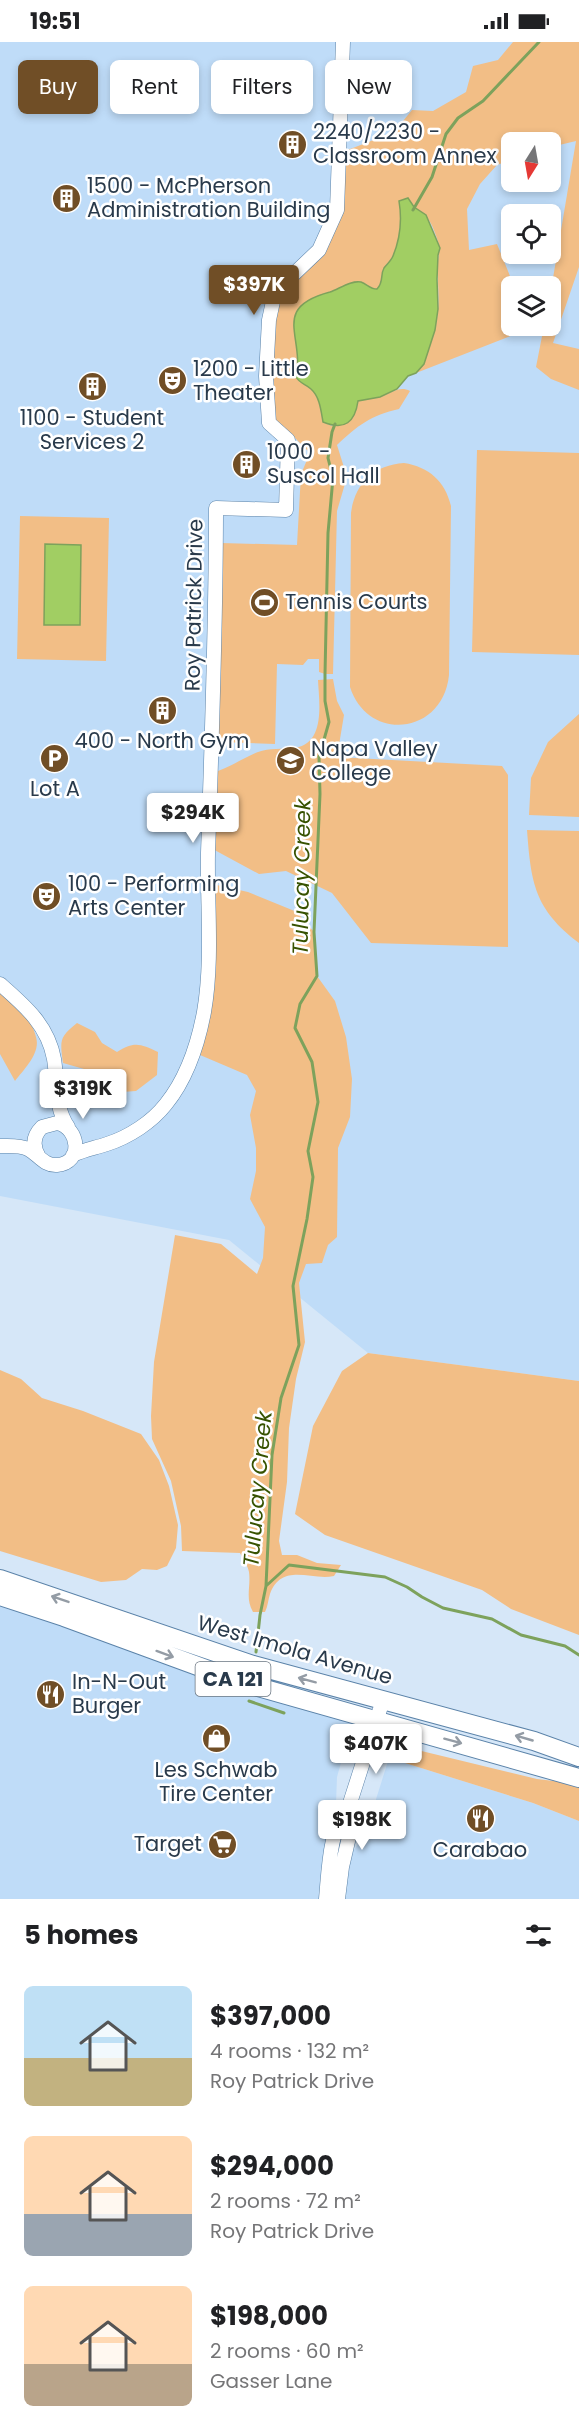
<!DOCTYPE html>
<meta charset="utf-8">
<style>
body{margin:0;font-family:Poppins,sans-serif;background:#f6f6f6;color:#202124;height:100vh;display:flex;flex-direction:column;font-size:22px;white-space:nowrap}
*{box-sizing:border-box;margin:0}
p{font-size:20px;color:#757577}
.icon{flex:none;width:33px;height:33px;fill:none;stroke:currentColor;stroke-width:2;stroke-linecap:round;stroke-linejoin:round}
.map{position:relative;height:1857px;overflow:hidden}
.side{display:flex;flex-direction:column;background:#fff;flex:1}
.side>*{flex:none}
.hud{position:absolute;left:18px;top:18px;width:543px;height:54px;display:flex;gap:12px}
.needle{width:39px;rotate:191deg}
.fabs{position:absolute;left:501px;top:90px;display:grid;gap:12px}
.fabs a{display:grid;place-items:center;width:60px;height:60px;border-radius:9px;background:#fff;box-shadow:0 3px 9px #0003;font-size:30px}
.price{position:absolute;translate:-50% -51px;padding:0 14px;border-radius:6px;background:#fff;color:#222;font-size:20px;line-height:39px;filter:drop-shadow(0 2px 3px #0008)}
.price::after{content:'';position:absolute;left:50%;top:36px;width:18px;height:14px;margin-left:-9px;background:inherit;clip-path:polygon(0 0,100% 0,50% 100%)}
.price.on{background:#704e26;color:#fff}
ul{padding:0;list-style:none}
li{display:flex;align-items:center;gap:18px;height:150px;padding:0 24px}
li span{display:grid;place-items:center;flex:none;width:168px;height:120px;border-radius:9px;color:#555}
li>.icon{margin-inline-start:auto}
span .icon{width:72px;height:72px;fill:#fffc;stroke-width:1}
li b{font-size:26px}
h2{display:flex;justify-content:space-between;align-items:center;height:72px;padding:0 24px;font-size:26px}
.chip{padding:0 21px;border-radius:9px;background:#fff;box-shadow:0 3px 9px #0003;font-size:21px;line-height:54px}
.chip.on{background:#704e26;color:#fff}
.status{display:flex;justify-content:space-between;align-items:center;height:42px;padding:0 30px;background:#fff;direction:ltr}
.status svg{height:16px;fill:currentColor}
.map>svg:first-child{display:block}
</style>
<div class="status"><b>19:51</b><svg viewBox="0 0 49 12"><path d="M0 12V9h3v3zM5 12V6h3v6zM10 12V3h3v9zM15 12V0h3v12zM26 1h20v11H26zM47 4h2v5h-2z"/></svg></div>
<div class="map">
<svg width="579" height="1857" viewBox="0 0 579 1857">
<rect width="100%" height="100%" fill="#d6e7f8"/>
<!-- built -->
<path fill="#bfdcf8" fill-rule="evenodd" d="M0,0H579V1339L368,1311L229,1198L0,1154ZM512,100H550V140H512ZM512,172H550V212H512ZM512,244H550V284H512Z
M0,1554L358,1673L349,1692L337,1735L335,1789L326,1857H0Z
M389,1716L533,1761L579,1779V1857H338L342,1825L365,1792Z"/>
<!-- green -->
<path fill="#f2be86" d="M513,0H579V225L553,301L579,307V348L551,337L536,325L544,284H550L551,248L576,99L551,105L550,100H512L511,118L497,123L480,142L467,167L469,208L497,202L514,244H512L513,293L416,331C427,312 436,290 438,268C440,247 435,226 440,206C432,180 428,167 400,163C405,177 398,201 393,214C391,219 387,221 384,226C380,233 384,240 377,247C370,247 367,242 361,240C351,238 339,247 330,250C271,266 305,294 296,335C300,342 306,342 311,347C320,355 321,369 323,380L332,384C340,376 347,367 356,360C363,355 371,357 379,355C390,352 399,343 410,349L399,367C371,373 357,384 337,403L347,435L337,469L333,632H325L319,630V617H308L303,623L277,622L275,702L218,700L221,501L297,503L301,432L310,411L288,389L279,384L267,364L275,250L292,233L332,181L340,111L394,90L412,68L433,69L466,50L473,24L498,18Z
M477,408L579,411V613L472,610Z
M404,421C429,425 445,439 451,464L449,633C443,693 368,701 350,645L351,471C355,441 374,423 404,421Z
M20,474L109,476L106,619L17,617Z
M333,637L337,659L344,673L337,715L502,724L508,733V905L371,901L332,851L286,829L259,832L209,805L211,731C228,727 241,717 258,710C269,706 283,707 295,706C326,701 319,660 318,638Z
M579,672V775L529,773L531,736L548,700Z
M527,788L579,789V901C534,867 531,840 527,788Z
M208,841L248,850L297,870L314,890L317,934L335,959L346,995L352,1037L350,1075L338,1106L337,1195L328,1203L322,1221L306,1222L299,1241L305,1300L296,1337L289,1386L287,1440L279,1499L282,1513H297L317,1521L341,1523L334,1534C311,1539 282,1520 270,1552C268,1558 268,1564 265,1570H253C245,1556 251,1545 249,1530C248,1524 243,1517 240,1511L182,1509L181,1484L171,1439L152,1397L151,1374L154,1320L175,1193L221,1202L257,1232L263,1216L265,1185L250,1157L256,1129V1106L250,1073L256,1049L247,1033L193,1010L198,995Z
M0,942L32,971C30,986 33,983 36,995C41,1011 24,1027 15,1039L0,1012Z
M77,981L95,990L102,1001L117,1010C134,999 141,1002 158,1010L157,1033L136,1049L122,1050L111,1030L84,1027L63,1021C60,999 59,995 77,981Z
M368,1311L579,1339V1593L511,1567L482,1548L325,1493L295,1472L313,1384L342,1329Z
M0,1328L21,1337L42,1356L83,1369L141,1392L159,1418L169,1444L178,1483L176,1506L167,1524L157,1528L142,1527L126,1538L101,1540L0,1509Z
M405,1705L537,1737L579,1742V1779L533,1761L389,1716Z"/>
<!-- water -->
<path fill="#a1ce63" stroke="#7da25c" stroke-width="1.5" d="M408,156L414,165L426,173L440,206L438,213L437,237L438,267L435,288L424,322L416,331L408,334L397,347L380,355L358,359C355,380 345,389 323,380C321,369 320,355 311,347C306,342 300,342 296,335C305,294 270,266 330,250C339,247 351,238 361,240C367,242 370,247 377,247C384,240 380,233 384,226C387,222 391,219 393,214C400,197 402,177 399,159Z
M45,502L81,503L80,583H44Z"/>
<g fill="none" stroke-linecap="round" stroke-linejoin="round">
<!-- stream -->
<path stroke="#7da25c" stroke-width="3" d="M413,168L432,135L446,92L458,76L483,59L539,0
M266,1544L272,1413L281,1356L299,1303L293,1244L307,1177L313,1135L308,1109L318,1060L312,1020L295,986L300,962L317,934L314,890L320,752L319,715L329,680L325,659V632L328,491L333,436L328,416L332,390L335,382
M256,1610L260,1573L266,1544L289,1523L385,1535L407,1545L422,1555L443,1566L492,1577L521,1593L565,1604L579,1613
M249,1659L284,1671"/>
<defs>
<path id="minor" d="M0,942C24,963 48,983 54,1017C58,1041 54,1064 68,1085
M0,1104C9,1104 20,1103 28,1107C38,1112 44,1124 57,1123C83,1121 80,1086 57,1081L42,1085C33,1094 32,1104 39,1115
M73,1113C84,1108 95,1106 107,1102C129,1095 152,1080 166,1062C187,1036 198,1002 204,970C213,918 207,864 208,811C212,696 216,581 216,466L286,468L288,398L269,381L266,334L269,278L275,250L319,208L337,168L343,0
M326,1857C329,1825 329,1787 350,1761L383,1658
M338,1857L342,1825L353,1778L350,1761"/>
<path id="major" d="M0,1537L253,1623L534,1699L579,1715
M0,1554L64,1575L244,1641L579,1736"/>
</defs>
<!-- minor casing -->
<use href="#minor" stroke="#5b83a9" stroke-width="15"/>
<!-- major casing -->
<use href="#major" stroke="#5b83a9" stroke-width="20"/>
<!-- minor -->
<use href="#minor" stroke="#fff" stroke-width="14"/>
<!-- major -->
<use href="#major" stroke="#fff" stroke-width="18"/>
</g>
<!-- one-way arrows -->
<defs><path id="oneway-shaft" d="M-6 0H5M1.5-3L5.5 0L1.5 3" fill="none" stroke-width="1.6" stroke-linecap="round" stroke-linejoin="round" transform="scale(1.5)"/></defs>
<g stroke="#949ca5">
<use href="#oneway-shaft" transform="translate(60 1557) rotate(-161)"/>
<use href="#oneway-shaft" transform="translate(165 1612) rotate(20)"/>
<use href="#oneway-shaft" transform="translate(307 1638) rotate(-165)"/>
<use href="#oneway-shaft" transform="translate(524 1696) rotate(-164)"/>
<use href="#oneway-shaft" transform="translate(453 1699) rotate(15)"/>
</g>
<!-- icons -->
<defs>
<symbol id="building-disc" viewBox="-11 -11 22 22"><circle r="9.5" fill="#704e26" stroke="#fff"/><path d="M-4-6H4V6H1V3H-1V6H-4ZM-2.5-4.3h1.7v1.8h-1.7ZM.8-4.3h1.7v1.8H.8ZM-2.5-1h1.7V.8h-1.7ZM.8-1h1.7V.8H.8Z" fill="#fff"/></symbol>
<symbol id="theatre-disc" viewBox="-11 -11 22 22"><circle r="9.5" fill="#704e26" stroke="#fff"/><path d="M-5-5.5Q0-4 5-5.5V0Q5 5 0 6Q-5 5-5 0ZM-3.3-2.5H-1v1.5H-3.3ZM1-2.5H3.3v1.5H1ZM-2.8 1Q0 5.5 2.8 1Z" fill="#fff"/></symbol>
<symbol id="stadium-disc" viewBox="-11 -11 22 22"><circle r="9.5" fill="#704e26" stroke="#fff"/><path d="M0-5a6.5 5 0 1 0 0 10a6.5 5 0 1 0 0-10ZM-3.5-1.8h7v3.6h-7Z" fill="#fff"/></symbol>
<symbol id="parking-disc" viewBox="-11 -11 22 22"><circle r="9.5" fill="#704e26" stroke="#fff"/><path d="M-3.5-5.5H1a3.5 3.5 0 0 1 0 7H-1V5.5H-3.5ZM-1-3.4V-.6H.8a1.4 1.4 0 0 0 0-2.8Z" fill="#fff"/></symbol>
<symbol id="university-disc" viewBox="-11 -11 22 22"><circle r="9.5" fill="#704e26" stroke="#fff"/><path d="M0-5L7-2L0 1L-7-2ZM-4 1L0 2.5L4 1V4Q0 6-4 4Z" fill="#fff"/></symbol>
<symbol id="restaurant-disc" viewBox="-11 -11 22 22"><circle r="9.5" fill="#704e26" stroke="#fff"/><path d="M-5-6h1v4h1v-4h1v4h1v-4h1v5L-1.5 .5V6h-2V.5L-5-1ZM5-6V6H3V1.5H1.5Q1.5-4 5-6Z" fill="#fff"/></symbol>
<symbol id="shop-disc" viewBox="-11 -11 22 22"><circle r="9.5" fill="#704e26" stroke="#fff"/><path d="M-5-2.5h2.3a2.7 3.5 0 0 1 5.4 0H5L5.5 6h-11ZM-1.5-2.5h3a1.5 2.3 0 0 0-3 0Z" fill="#fff"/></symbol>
<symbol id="supermarket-disc" viewBox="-11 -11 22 22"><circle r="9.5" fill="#704e26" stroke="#fff"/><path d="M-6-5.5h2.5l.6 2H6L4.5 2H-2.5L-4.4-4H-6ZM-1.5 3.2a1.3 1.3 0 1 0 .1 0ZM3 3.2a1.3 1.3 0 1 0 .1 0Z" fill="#fff"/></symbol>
</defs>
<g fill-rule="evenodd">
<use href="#building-disc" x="276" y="86" width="33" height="33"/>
<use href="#building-disc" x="50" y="140" width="33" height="33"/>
<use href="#theatre-disc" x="156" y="322" width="33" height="33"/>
<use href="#building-disc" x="76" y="328" width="33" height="33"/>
<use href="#building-disc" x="230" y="406" width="33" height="33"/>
<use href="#stadium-disc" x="248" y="544" width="33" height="33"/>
<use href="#building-disc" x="146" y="652" width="33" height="33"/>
<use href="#parking-disc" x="38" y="700" width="33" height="33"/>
<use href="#university-disc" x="274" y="702" width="33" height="33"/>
<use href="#theatre-disc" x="30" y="838" width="33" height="33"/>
<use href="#restaurant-disc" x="34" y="1636" width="33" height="33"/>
<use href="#shop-disc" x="200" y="1680" width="33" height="33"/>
<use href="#restaurant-disc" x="464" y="1760" width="33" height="33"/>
<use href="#supermarket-disc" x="206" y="1786" width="33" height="33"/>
</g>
<g text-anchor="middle" stroke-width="5" stroke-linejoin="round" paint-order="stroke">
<!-- shield labels -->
<rect fill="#fff" stroke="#697581" stroke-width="1.5" x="195.5" y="1620" width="75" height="34" rx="4.5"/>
<g font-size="20" font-weight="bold" fill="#293a4b">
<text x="233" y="1644">CA 121</text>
</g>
<!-- poi labels -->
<g font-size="21" fill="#293a4b" stroke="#fff" text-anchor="start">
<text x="313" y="97">2240/2230 -<tspan x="313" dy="24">Classroom Annex</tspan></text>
<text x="87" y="151">1500 - McPherson<tspan x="87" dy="24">Administration Building</tspan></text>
<text x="193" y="334">1200 - Little<tspan x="193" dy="24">Theater</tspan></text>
<text x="92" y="383" text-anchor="middle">1100 - Student<tspan x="92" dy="24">Services 2</tspan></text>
<text x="267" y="417">1000 -<tspan x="267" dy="24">Suscol Hall</tspan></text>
<text x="285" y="567">Tennis Courts</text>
<text x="162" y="706" text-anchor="middle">400 - North Gym</text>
<text x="311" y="714">Napa Valley<tspan x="311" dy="24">College</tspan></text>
<text x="55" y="754" text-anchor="middle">Lot A</text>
<text x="68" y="849">100 - Performing<tspan x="68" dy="24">Arts Center</tspan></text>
<text x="72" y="1647">In-N-Out<tspan x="72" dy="24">Burger</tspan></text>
<text x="216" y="1735" text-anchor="middle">Les Schwab<tspan x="216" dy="24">Tire Center</tspan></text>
<text x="202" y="1809" text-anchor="end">Target</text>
<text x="480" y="1815" text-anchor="middle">Carabao</text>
</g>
<!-- street labels -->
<g font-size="21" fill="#293a4b" stroke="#fff">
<text transform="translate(194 563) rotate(-89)" y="7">Roy Patrick Drive</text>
<text transform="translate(295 1608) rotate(16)" y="7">West Imola Avenue</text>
</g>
<!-- water labels -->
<g font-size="22" font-style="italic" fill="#375201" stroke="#fff">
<text transform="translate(301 835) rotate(-89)" y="8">Tulucay Creek</text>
<text transform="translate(257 1447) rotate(-85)" y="8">Tulucay Creek</text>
</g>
</g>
</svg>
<div class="fabs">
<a><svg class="needle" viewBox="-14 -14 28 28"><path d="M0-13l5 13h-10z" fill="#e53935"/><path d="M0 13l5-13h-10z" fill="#757577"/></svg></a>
<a><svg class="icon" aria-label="locate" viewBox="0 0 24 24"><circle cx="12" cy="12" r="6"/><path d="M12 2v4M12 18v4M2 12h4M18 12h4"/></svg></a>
<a><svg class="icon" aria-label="layers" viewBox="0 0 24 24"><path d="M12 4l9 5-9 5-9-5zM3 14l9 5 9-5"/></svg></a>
</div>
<b class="price on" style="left:254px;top:274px">$397K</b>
<b class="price" style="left:193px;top:802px">$294K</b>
<b class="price" style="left:83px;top:1078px">$319K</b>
<b class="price" style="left:376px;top:1733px">$407K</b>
<b class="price" style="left:362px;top:1809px">$198K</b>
<div class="hud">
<a class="chip on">Buy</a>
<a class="chip">Rent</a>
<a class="chip">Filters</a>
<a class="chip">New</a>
</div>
</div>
<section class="side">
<h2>5 homes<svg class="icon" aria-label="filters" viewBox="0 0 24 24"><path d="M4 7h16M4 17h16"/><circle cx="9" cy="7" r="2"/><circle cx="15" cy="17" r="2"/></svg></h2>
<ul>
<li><span style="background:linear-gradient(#bfe0f5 60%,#c2b280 0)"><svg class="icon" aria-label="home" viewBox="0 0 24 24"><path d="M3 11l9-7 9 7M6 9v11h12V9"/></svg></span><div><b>$397,000</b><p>4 rooms · 132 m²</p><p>Roy Patrick Drive</p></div></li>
<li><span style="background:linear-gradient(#ffd9b3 65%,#9aa5b1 0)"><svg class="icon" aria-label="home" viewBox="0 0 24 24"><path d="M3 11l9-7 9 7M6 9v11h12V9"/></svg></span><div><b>$294,000</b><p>2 rooms · 72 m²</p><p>Roy Patrick Drive</p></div></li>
<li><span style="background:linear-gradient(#ffd9b3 65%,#b9a48a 0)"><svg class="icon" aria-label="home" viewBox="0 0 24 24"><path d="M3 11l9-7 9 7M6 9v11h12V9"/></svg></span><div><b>$198,000</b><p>2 rooms · 60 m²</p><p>Gasser Lane</p></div></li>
</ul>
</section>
